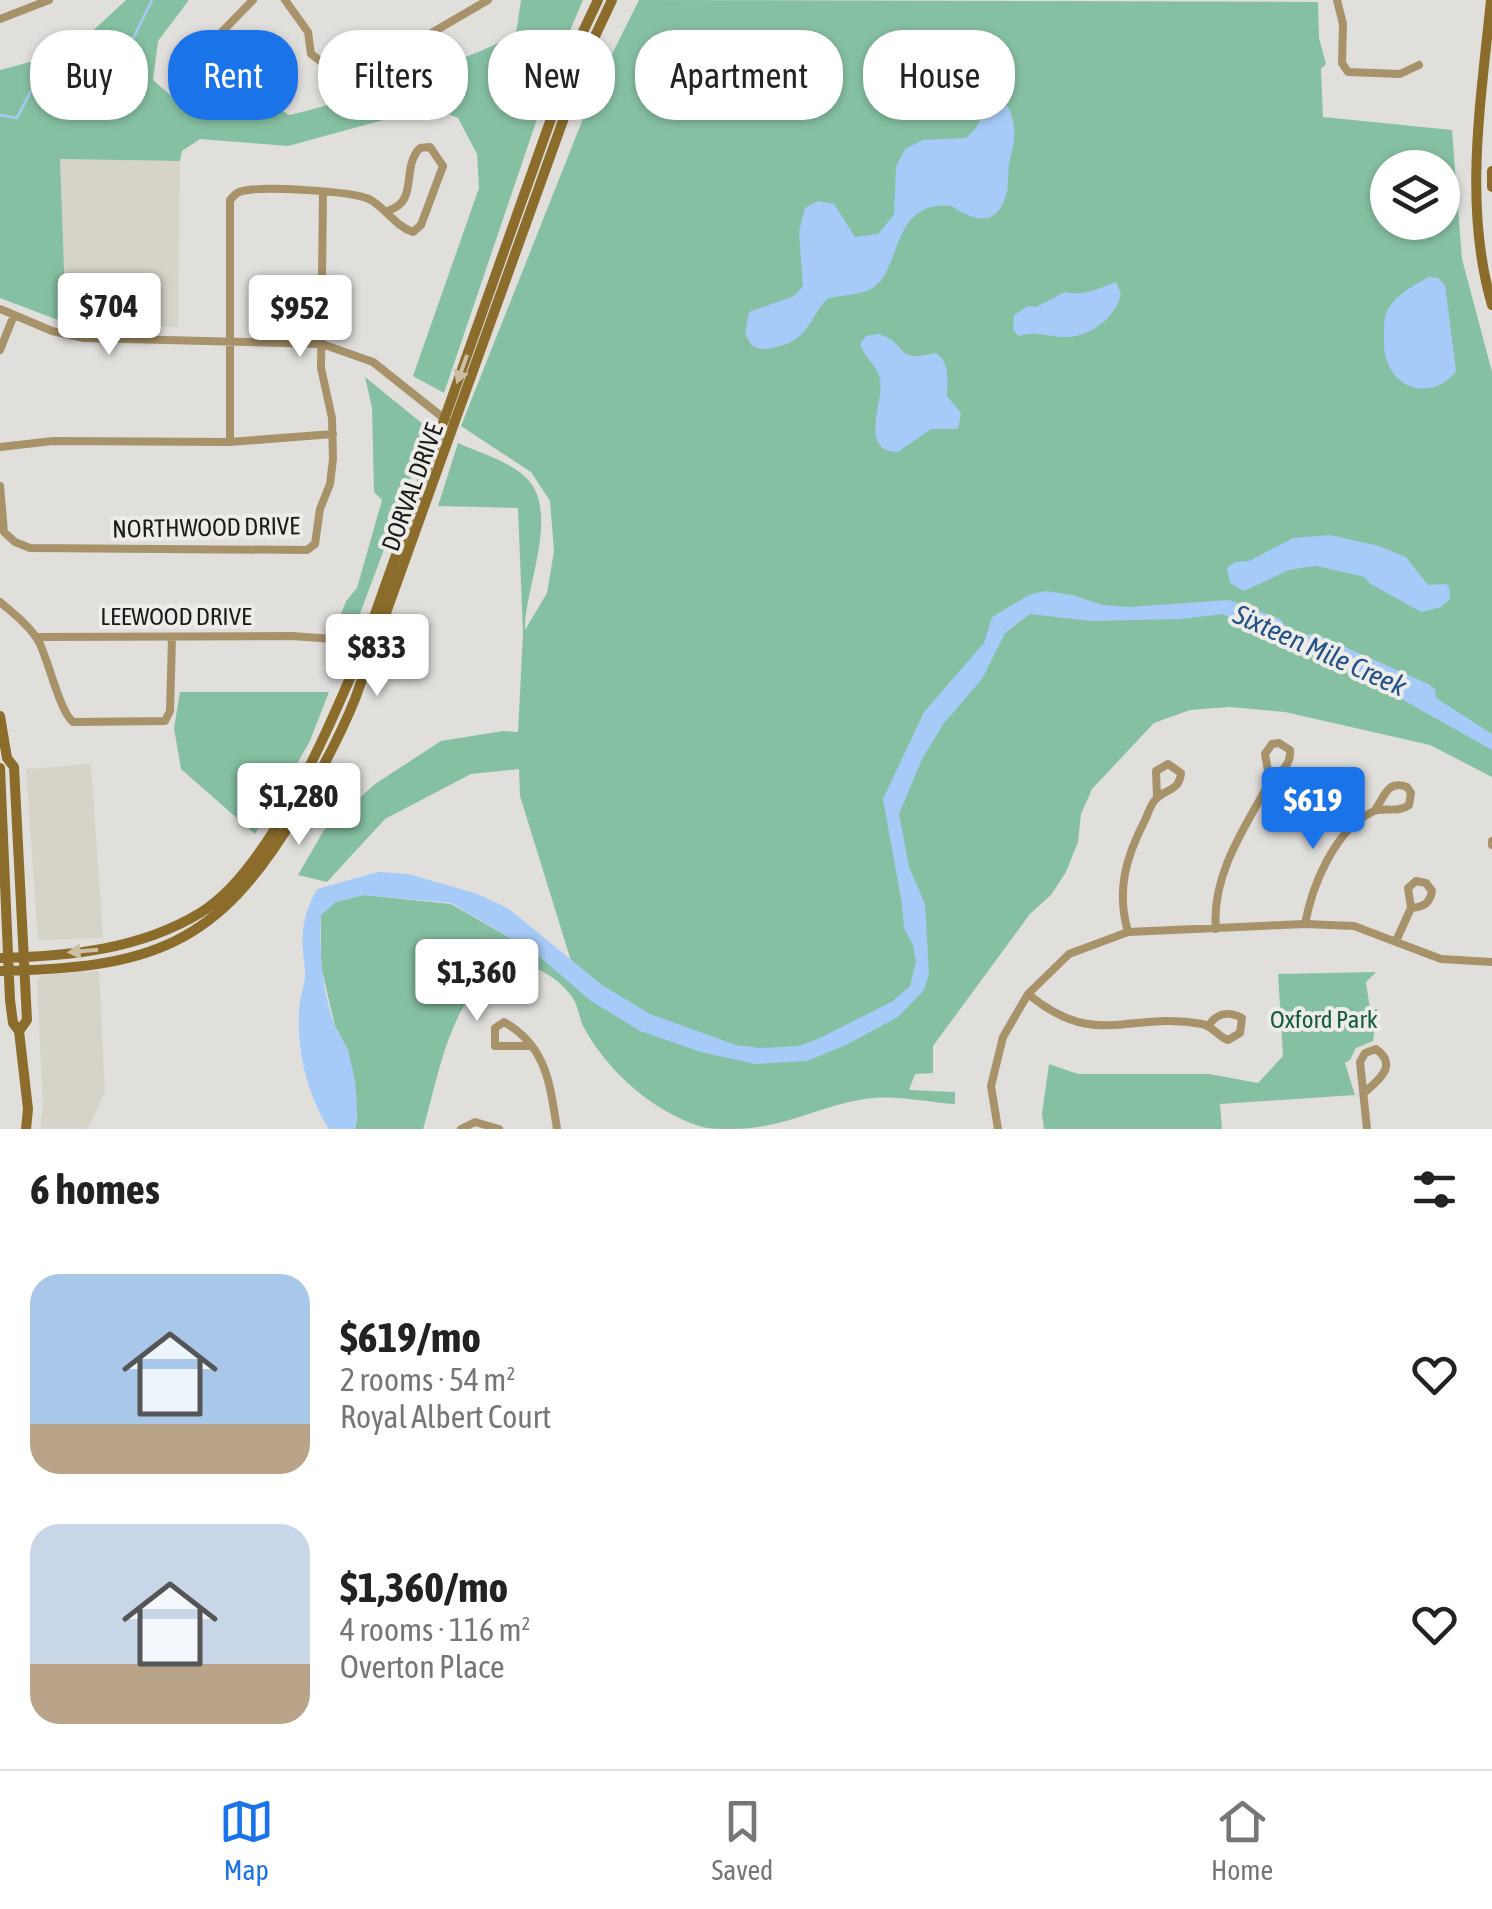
<!DOCTYPE html>
<meta charset="utf-8">
<style>
body{margin:0;font-family:"Asap Condensed",sans-serif;background:#f2f2f2;color:#222;height:100vh;display:flex;flex-direction:column;font-size:38px;white-space:nowrap}
*{box-sizing:border-box;margin:0}
p{font-size:32px;color:#767676}
.icon{flex:none;width:55px;height:55px;fill:none;stroke:currentColor;stroke-width:2;stroke-linecap:round;stroke-linejoin:round}
.map{position:relative;height:1129px;overflow:hidden}
.sheet{display:flex;flex-direction:column;background:#fff;flex:1}
.sheet>*{flex:none}
.hud{position:absolute;left:30px;top:30px;width:1432px;height:90px;display:flex;gap:20px}
.fabs{position:absolute;left:1370px;top:150px;display:grid;gap:20px}
.fabs a{display:grid;place-items:center;width:90px;height:90px;border-radius:50%;background:#fff;box-shadow:0 2px 8px #0004;font-size:50px}
.price{position:absolute;translate:-50% -85px;padding:0 22px;border-radius:10px;background:#fff;color:#222;font-size:32px;line-height:65px;filter:drop-shadow(0 2px 5px #0008)}
.price::after{content:'';position:absolute;left:50%;top:60px;width:30px;height:22px;margin-left:-15px;background:inherit;clip-path:polygon(0 0,100% 0,50% 100%)}
.price.current{background:#1a73e8;color:#fff}
ul{padding:0;list-style:none}
li{display:flex;align-items:center;gap:30px;height:250px;padding:0 30px}
li span{display:grid;place-items:center;flex:none;width:280px;height:200px;border-radius:30px;color:#555}
li>.icon{margin-inline-start:auto}
span .icon{width:120px;height:120px;fill:#fffc;stroke-width:1}
li b{font-size:42px}
h2{display:flex;justify-content:space-between;align-items:center;height:120px;padding:0 30px;font-size:42px}
.pill{padding:0 35px;border-radius:40px;background:#fff;box-shadow:0 2px 8px #0004;font-size:35px;line-height:90px}
.pill.current{background:#1a73e8;color:#fff}
.dock{display:flex;justify-content:space-around;align-items:center;height:140px;border-top:2px solid #e0e0e0;background:#fff;font-size:28px;color:#767676}
.dock a{display:grid;justify-items:center;gap:5px}
.dock .current{color:#1a73e8}
.map>svg:first-child{display:block}
</style>
<div class="map">
<svg width="1492" height="1129" viewBox="0 0 1492 1129">
<rect width="100%" height="100%" fill="#e0dfdc"/>
<!-- built -->
<path fill="#d6d3c9" d="M60,159L180,161L178,327L66,323Z
M91,764L103,938L38,940L26,769Z
M99,971L105,1092L88,1129H40L43,1105L37,980L43,975Z"/>
<!-- green -->
<path fill="#86c0a2" fill-rule="evenodd" d="M126,0H189L158,41L153,80L185,108L247,118L260,103L270,102L289,115C325,108 357,94 392,82C435,67 476,56 516,34L521,0H583L555,66L444,393L413,376L479,188L477,154L458,118L431,107L288,146L200,139L182,151L180,161L60,159L66,323L0,298V70L71,51Z
M639,0L1318,2L1319,38L1326,64L1321,69L1323,117L1452,130L1462,259L1492,372V777L1430,745L1285,712L1229,707L1190,710L1154,723L1092,789L1081,814L1078,842L1066,872L1051,895L1030,914L933,1046V1073L915,1074L909,1090L955,1092V1104C927,1102 892,1094 864,1099C817,1107 782,1129 732,1129C722,1129 711,1129 702,1127C652,1111 608,1072 583,1026C579,1017 578,1005 572,997C563,983 540,966 523,966C453,967 439,1078 423,1129H355L357,1118L348,1050L335,1026L321,966V915L335,902L364,895L451,904L534,952L580,990L520,796L519,769L471,774L385,819L327,882L298,875L324,830L375,784L441,741L503,731L518,732L523,633L518,508L438,506L458,443C478,452 505,460 522,474C564,507 524,586 525,630L547,593L554,551L550,501L531,472L461,426L596,86ZM1388,168H1442V222H1388Z
M365,377L429,429L352,635L335,629L346,601L357,588L382,500L374,492L372,408Z
M180,692H329L309,743L255,834L181,769L174,728Z
M1376,972L1366,982L1370,1009H1377L1373,1041L1356,1048L1350,1060L1345,1063L1355,1095L1220,1104L1222,1129H1044L1042,1114L1049,1064L1078,1074H1209L1258,1083L1283,1056L1278,974Z"/>
<!-- water -->
<path fill="#a7cbf8" d="M996,101L1008,106C1017,127 1015,139 1010,160C1007,171 1009,182 1007,192C997,229 975,221 951,206C892,200 902,266 874,287C861,296 842,294 827,299C810,316 809,338 783,345C771,349 763,351 752,346L745,334L749,312L794,296L803,286L799,232L805,208L818,201L834,204L855,237L878,234L894,215L896,167L905,149L923,140L966,138L976,128L989,104Z
M1429,277L1438,278L1445,285L1456,371C1438,396 1401,395 1388,364C1384,355 1384,344 1384,334C1384,327 1384,317 1387,311C1396,294 1413,286 1429,277Z
M1116,282L1121,293C1117,316 1092,336 1068,337C1051,338 1037,330 1019,336L1013,330L1014,315L1028,306L1036,307L1065,292C1084,296 1098,289 1116,282Z
M879,334C911,345 892,363 936,353C951,364 947,380 947,396L961,413L958,429H931L898,452C857,452 885,400 880,379C877,365 864,357 860,344L866,336Z
M1330,535L1379,546L1406,557L1428,585L1446,584L1449,587L1450,599L1441,607L1421,612L1369,583L1365,577L1317,566L1307,567L1289,570L1244,591L1230,583L1227,568L1235,562L1249,561L1293,538Z
M1045,591L1072,595L1102,605L1129,607L1229,600L1280,619L1290,632L1297,636L1316,634L1428,684L1435,689L1436,698L1492,734V750L1405,701L1383,680L1267,639L1223,614L1181,619L1090,621L1030,614L1005,633L982,679L944,723L923,757L899,814L909,867L925,904L929,974L924,990L898,1017L846,1045L807,1061L755,1064L701,1052L640,1031L591,1001L534,952L451,903L364,895L336,902L321,915C319,952 322,989 334,1024C338,1034 345,1042 348,1052C356,1077 359,1103 355,1129H329C306,1092 295,1046 300,1002C301,992 306,981 305,971C301,938 300,920 317,889L378,872L408,874L478,894L509,909L602,985L650,1014L736,1045L760,1048L799,1046L820,1038L893,1001L910,986L916,961L913,945L904,928L902,904L883,799L924,712L984,643L992,617L1029,595Z"/>
<g fill="none" stroke-linecap="round" stroke-linejoin="round">
<!-- stream -->
<path stroke="#a7cbf8" stroke-width="2.5" d="M35,85L127,51L152,0
M0,115L17,118L31,91"/>
<!-- street -->
<path stroke="#a7926a" stroke-width="8" d="M285,0L308,32L311,54L323,63L428,35L488,0
M1337,0L1343,24L1342,63L1348,72L1400,74L1419,65
M0,19L49,0
M211,43L226,59L222,73L210,77L199,72V56Z
M211,43L253,0
M0,309L52,331L84,338L322,344L373,362L446,420
M0,350L14,315
M230,442L333,434
M0,447L53,441L230,442V200C235,195 236,192 243,191C262,186 351,191 369,199C386,208 395,226 413,232L421,225L443,166L430,147L420,148C400,169 420,202 387,211
M0,486L4,532L15,542L30,548L307,550L315,544L320,509L330,484L333,459L332,418L321,368L323,192
M0,602C13,613 31,627 39,642C49,662 60,712 73,722L165,721L170,711L172,637
M36,637L292,636L333,639L365,649
M1492,841V845
M1305,924C1312,886 1334,831 1372,812C1383,806 1397,814 1409,805L1411,793L1407,787C1387,780 1385,796 1375,810
M1216,929C1211,879 1242,831 1266,789C1274,775 1292,768 1290,750L1279,743L1272,744L1265,754L1270,782
M1128,932C1116,890 1126,857 1145,820C1148,814 1151,803 1156,799C1166,788 1179,792 1181,773L1168,764L1156,771L1157,797
M1396,941L1411,908L1408,888L1416,881L1426,883L1432,891C1430,903 1424,907 1411,908
M1028,994C1097,1051 1129,1010 1202,1024C1213,1026 1217,1036 1228,1040L1240,1033L1242,1018C1229,1011 1217,1013 1209,1025
M530,1046H495V1028L504,1022C547,1046 550,1085 557,1129
M1365,1092C1380,1079 1398,1065 1376,1049L1365,1053L1360,1062L1367,1129
M461,1129L475,1122L499,1129
M998,1129L991,1086L1003,1037L1028,994L1069,954L1128,932L1305,924L1354,926L1441,959L1492,962"/>
<!-- secondary -->
<path stroke="#8b6c2b" stroke-width="10" d="M1491,0C1481,101 1463,206 1492,305
M1492,171V187
M0,716L7,758L14,767L15,786L27,1020L19,1031
M0,768L10,1000L13,1023L19,1031L28,1109L26,1129
M0,958C69,956 139,950 200,913C271,870 330,724 363,648L579,40L598,0
M0,971C150,968 217,947 296,814C318,777 339,739 355,699L588,51L612,0"/>
</g>
<!-- one-way arrows -->
<defs><path id="oneway-solid" d="M-6-.8H1V-3.2L6.5 0L1 3.2V.8H-6Z" transform="scale(2.5)"/></defs>
<g fill="#cbbfa6">
<use href="#oneway-solid" transform="translate(462 369) rotate(110)"/>
<use href="#oneway-solid" transform="translate(83 951) rotate(175)"/>
</g>
<g text-anchor="middle" stroke-width="8" stroke-linejoin="round" paint-order="stroke">
<!-- street labels -->
<g font-size="25" fill="#1b1b1a" stroke="#edece9">
<text transform="translate(412 487) rotate(-70)" y="9">DORVAL DRIVE</text>
<text transform="translate(206 527) rotate(-1)" y="9">NORTHWOOD DRIVE</text>
<text x="176" y="625">LEEWOOD DRIVE</text>
</g>
<!-- park labels -->
<g font-size="25" fill="#165c3f" stroke="#edece9">
<text x="1324" y="1028">Oxford Park</text>
</g>
<!-- water labels -->
<g font-size="28" font-style="italic" fill="#235289" stroke="#edece9">
<text transform="translate(1320 650) rotate(24)" y="10">Sixteen Mile Creek</text>
</g>
</g>
</svg>
<div class="fabs">
<a><svg class="icon" aria-label="layers" viewBox="0 0 24 24"><path d="M12 4l9 5-9 5-9-5zM3 14l9 5 9-5"/></svg></a>
</div>
<b class="price" style="left:109px;top:358px">$704</b>
<b class="price" style="left:300px;top:360px">$952</b>
<b class="price" style="left:377px;top:699px">$833</b>
<b class="price" style="left:299px;top:848px">$1,280</b>
<b class="price current" style="left:1313px;top:852px">$619</b>
<b class="price" style="left:477px;top:1024px">$1,360</b>
<div class="hud">
<a class="pill">Buy</a>
<a class="pill current">Rent</a>
<a class="pill">Filters</a>
<a class="pill">New</a>
<a class="pill">Apartment</a>
<a class="pill">House</a>
</div>
</div>
<section class="sheet">
<h2>6 homes<svg class="icon" aria-label="filters" viewBox="0 0 24 24"><path d="M4 7h16M4 17h16"/><circle cx="9" cy="7" r="2"/><circle cx="15" cy="17" r="2"/></svg></h2>
<ul>
<li><span style="background:linear-gradient(#a9c7e8 75%,#b9a48a 0)"><svg class="icon" aria-label="home" viewBox="0 0 24 24"><path d="M3 11l9-7 9 7M6 9v11h12V9"/></svg></span><div><b>$619/mo</b><p>2 rooms · 54 m²</p><p>Royal Albert Court</p></div><svg class="icon" aria-label="heart" viewBox="0 0 24 24"><path d="M12 20l-8-8c-3-5 5-10 8-4 3-6 11-1 8 4z"/></svg></li>
<li><span style="background:linear-gradient(#c9d6e8 70%,#b9a48a 0)"><svg class="icon" aria-label="home" viewBox="0 0 24 24"><path d="M3 11l9-7 9 7M6 9v11h12V9"/></svg></span><div><b>$1,360/mo</b><p>4 rooms · 116 m²</p><p>Overton Place</p></div><svg class="icon" aria-label="heart" viewBox="0 0 24 24"><path d="M12 20l-8-8c-3-5 5-10 8-4 3-6 11-1 8 4z"/></svg></li>
</ul>
</section>
<nav class="dock">
<a class="current"><svg class="icon" aria-label="map" viewBox="0 0 24 24"><path d="M3 6l6-2 6 2 6-2v14l-6 2-6-2-6 2zM9 4v14M15 6v14"/></svg>Map</a>
<a><svg class="icon" aria-label="saved" viewBox="0 0 24 24"><path d="M7 4h10v16l-5-4-5 4z"/></svg>Saved</a>
<a><svg class="icon" aria-label="home" viewBox="0 0 24 24"><path d="M3 11l9-7 9 7M6 9v11h12V9"/></svg>Home</a>
</nav>
